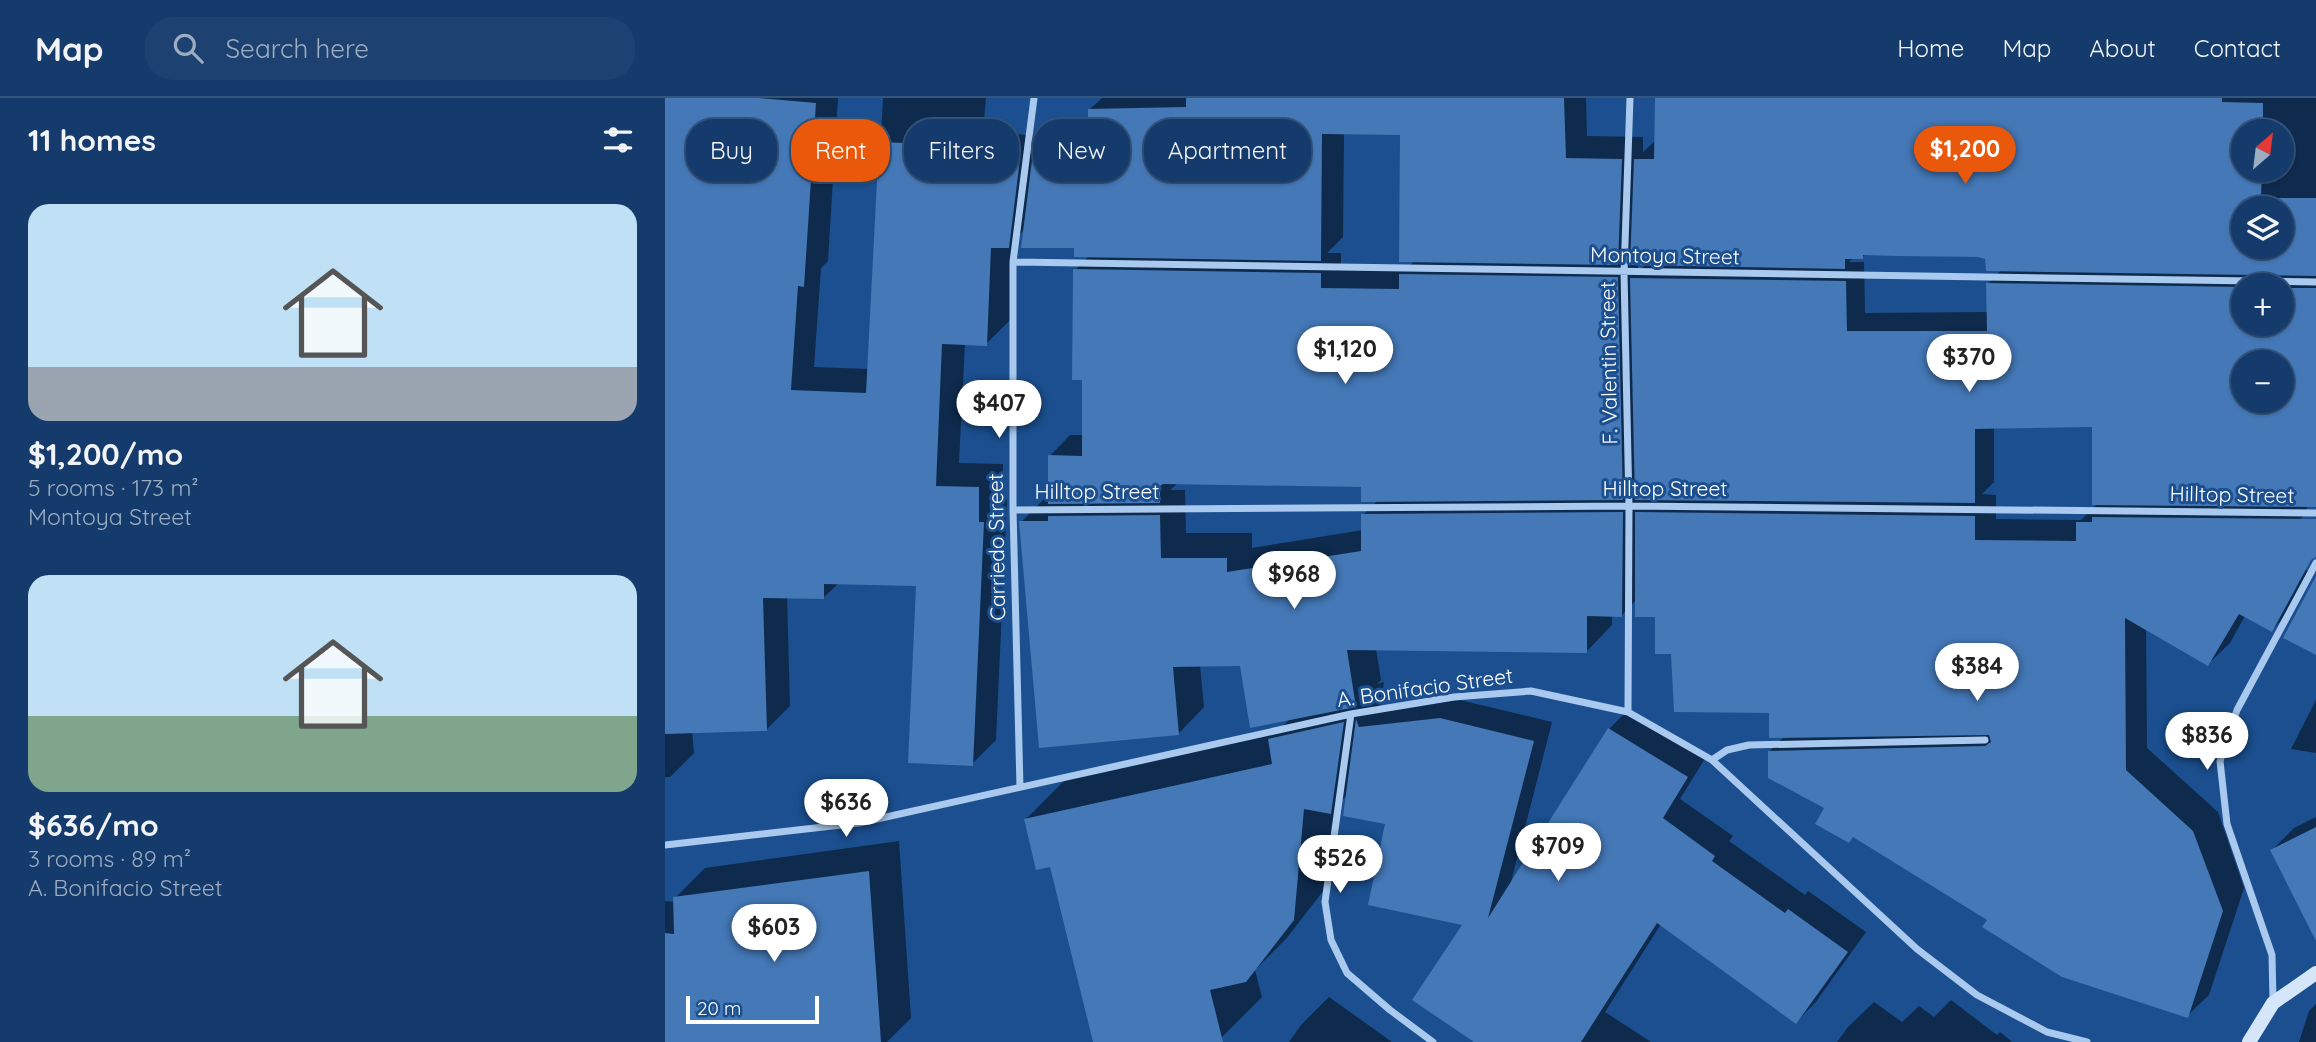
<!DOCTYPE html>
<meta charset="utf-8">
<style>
body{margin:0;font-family:Quicksand,sans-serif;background:#1d4271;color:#f1f3f6;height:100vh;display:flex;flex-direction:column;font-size:26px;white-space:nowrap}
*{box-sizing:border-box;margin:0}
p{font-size:23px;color:#9dadc1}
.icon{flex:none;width:38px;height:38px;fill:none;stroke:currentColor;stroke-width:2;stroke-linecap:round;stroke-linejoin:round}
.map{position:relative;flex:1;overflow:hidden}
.drawer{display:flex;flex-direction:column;background:#143b6b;width:665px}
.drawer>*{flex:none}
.banner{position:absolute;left:21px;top:21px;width:665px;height:63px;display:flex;gap:14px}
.needle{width:46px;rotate:28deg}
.controls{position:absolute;left:1566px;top:21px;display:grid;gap:14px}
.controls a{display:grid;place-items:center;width:63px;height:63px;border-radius:50%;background:#143b6b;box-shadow:0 2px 5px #0004,0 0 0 2px #33557e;font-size:35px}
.scale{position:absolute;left:21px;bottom:18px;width:133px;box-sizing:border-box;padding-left:7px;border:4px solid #fff;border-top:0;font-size:19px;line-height:24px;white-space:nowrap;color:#fff;-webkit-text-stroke:5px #1b4f8f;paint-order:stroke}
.price{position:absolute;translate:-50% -60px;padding:0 16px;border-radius:24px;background:#fff;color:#222;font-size:23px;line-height:46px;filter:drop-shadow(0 2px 4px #0008)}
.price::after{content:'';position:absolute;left:50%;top:42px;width:21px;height:16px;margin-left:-10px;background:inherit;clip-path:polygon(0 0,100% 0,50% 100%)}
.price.active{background:#ea580c;color:#fff}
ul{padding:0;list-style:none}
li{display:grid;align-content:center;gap:14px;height:371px;padding:0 28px}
li span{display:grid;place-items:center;height:217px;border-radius:21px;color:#555}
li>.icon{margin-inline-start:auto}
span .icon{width:126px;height:126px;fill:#fffc;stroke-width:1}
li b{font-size:30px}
h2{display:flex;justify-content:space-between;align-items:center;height:84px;padding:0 28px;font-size:30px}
.chip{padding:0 24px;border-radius:28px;background:#143b6b;box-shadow:0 2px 5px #0004,0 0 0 2px #33557e;font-size:24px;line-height:63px}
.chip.active{background:#ea580c;color:#fff}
header{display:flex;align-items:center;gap:42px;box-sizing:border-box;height:98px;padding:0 35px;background:#143b6b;border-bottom:2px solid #33557e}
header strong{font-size:33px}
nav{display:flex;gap:38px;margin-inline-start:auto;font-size:24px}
.search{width:490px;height:63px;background:#1d4271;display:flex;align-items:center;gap:18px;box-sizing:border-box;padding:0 24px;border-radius:28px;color:#9dadc1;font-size:26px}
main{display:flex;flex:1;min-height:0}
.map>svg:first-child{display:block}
</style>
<header>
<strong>Map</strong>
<div class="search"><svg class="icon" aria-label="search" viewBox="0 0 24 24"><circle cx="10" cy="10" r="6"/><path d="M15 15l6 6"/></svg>Search here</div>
<nav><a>Home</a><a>Map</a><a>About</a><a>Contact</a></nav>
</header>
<main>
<section class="drawer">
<h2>11 homes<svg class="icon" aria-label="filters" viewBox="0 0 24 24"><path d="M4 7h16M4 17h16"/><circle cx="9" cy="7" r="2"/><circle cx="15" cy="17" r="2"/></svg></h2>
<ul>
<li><span style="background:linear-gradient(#bfe0f5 75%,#9aa5b1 0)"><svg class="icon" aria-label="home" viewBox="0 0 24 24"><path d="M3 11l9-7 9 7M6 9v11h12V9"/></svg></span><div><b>$1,200/mo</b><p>5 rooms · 173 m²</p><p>Montoya Street</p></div></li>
<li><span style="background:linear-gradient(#bfe0f5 65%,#7fa58c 0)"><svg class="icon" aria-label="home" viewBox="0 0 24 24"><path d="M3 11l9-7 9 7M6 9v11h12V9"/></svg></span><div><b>$636/mo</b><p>3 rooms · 89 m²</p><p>A. Bonifacio Street</p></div></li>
</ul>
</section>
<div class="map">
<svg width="1651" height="944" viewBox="0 0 1651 944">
<rect width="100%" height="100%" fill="#1b4f8f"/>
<!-- shadow -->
<path fill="#0007" fill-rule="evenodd" d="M0,0H173L163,163L156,170L149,269L204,271L218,0H321L318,34L378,38L376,56L381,51V43L403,21H425V11L437,0H921L922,38L978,39V54L991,42V0H1651V394L1615,458L1647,475L1628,510L1607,532L1580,518L1565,545L1543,566L1481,530L1482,650L1553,714L1579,790L1544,897L1522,918L1324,822L1161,709L1105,653L1120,638L1106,614L1008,554L991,518L971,502L957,517H947V527L922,553L711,551L716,582L712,586L719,584L715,611L795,602L887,624L845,788L944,631L963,612L1041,659L1015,701L1068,738L1064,743L1140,797L1143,793L1201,834L1150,905L1131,924L996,826L940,914L986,944H814L800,826L722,724L683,696L676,703L669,779L621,841L590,872L597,899L556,940L537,944H430L387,767L361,721L402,680L612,634L624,622L576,566L535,567L539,609L514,635L356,424L382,398H385V358L405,337H419V280L410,172L425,157L410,148L360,131L349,142L345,222L321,246L300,245L294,365L338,366L337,401H342L331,642L307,666L253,486L174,485L159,499L122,498L125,608L101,632L27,633L29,655L5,679H0ZM1578,33H1617V72H1578ZM679,35H736L750,162L742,171L676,170V155H662L678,139ZM1578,110H1617V149H1578ZM968,150L967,159H959ZM1201,156L1322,159L1337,171L1323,186V214L1200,215L1199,164H1184L1189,159H1197ZM973,166H981L973,174ZM1578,187H1617V226H1578ZM1578,264H1617V303H1578ZM1428,327L1433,405L1416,422L1331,421V397L1317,396L1329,384V329ZM513,385L698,388L713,402L698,417V432L587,450V435H521L520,392H505Z
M1651,602V655L1626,651Z
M1651,719V815L1607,752L1629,730Z
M234,743L246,920L222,944H0V803L10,804V800L40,770Z
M664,899L727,944H624L636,927Z
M1286,902L1332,937L1335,934L1347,944H1172L1183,929L1209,904L1237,924L1254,908L1269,919Z
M1651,906V944H1634L1644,913Z"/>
<!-- building -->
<path fill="#4478b7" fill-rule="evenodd" d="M0,0H94L151,5L139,189L133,188L126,292L201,295L214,44L295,47V57L355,61L344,150H326L322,248L277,246L271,388L314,389V424H319L308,668L243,665L251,488L159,486V501L98,500L102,633L0,636Z
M521,0H899L901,60L957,61L953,167L734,164L735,37L657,36L656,163L409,159V150H356L367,62L379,63V42L423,43V11L521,9Z
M990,0H1557V4L1598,5V33H1578V72H1597L1596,100H1651V178L1321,173L1320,161L1313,159L1232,158L1198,157V161H1180V171L965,167L969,61H989ZM1578,110H1617V149H1578Z
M408,171L656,175V190L734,191V176L953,179L958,402L696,404V389L498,386L495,388V405L383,406V357L417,358V282H407Z
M965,180L1181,183L1182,233H1322L1321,185L1578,189V226H1617V190H1651V409L1427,407V329L1310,331V405L970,402ZM1578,264H1617V303H1578Z
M958,414L957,519L922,518V555L682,552L691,609L585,630L575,568L508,569L514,637L374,650L354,423H383V418L495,417L496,460H562V474L696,453V416Z
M970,414L1310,418V442L1411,443V424H1427V419L1651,421V459L1646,462L1607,534L1574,516L1543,568L1460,520L1461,672L1528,733L1558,813L1523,920L1397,879L1317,829L1322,822L1188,739L1184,745L1150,726L1159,710L1103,680V653L1320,648L1326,644L1324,637L1104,640V615L1009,614L1006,556H990V519H970Z
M1651,478V557L1618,540Z
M775,620L869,643L823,820L943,630L1023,679L998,720L1050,758L1047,763L1120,815L1123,811L1183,854L1131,926L992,825L916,944H809L747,902L797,827L703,807L720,726L678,718L691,621L694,629Z
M679,624L666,716L639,711L629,822L581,884L545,892L558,944H428L385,769L371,772L359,721L607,666L603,641Z
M1651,729V843L1605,752Z
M204,773L216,944H0V835L9,836L8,799Z"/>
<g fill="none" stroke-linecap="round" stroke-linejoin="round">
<!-- street -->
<path stroke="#a9c9ee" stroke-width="7" d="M348,164L1651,184
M348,412L964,408L1651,415
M963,614L964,408L959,175L965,0
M686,616L660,804L666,842L682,875L725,912L768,944
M1047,662L1062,652L1084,647L1320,642
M355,689L348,412V164L369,0
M0,747L194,725L686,616L789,599L866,593L963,614L1047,662L1252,851L1312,897L1382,934L1422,944
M1608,903L1607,857L1562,726L1555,663L1572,612L1651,465"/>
<!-- secondary -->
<path stroke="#d6e6fa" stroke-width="14" d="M1584,944L1608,905L1651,875"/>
</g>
<g text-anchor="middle" stroke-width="6" stroke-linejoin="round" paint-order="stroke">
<!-- street labels -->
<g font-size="21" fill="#fff" stroke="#1b4f8f">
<text transform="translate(1000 158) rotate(1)" y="7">Montoya Street</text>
<text transform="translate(944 265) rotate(-91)" y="7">F. Valentin Street</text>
<text x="1000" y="398">Hilltop Street</text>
<text x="432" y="401">Hilltop Street</text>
<text transform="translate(1567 397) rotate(1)" y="7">Hilltop Street</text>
<text transform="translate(332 449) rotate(-91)" y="7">Carriedo Street</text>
<text transform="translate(760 590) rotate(-8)" y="7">A. Bonifacio Street</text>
</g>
</g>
</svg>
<div class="controls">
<a><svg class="needle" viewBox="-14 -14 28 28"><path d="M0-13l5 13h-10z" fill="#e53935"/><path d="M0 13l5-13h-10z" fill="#9dadc1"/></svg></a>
<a><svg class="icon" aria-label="layers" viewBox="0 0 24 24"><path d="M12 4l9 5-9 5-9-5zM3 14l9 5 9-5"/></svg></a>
<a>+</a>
<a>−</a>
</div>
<div class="scale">20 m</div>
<b class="price active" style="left:1300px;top:88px">$1,200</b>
<b class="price" style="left:680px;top:288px">$1,120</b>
<b class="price" style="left:1304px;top:296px">$370</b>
<b class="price" style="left:334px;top:342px">$407</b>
<b class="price" style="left:629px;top:513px">$968</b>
<b class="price" style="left:1312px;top:605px">$384</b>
<b class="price" style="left:1542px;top:674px">$836</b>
<b class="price" style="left:181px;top:741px">$636</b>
<b class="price" style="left:893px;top:785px">$709</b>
<b class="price" style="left:675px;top:797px">$526</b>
<b class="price" style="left:109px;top:866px">$603</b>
<div class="banner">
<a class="chip">Buy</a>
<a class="chip active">Rent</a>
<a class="chip">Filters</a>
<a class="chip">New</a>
<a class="chip">Apartment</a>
</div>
</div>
</main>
